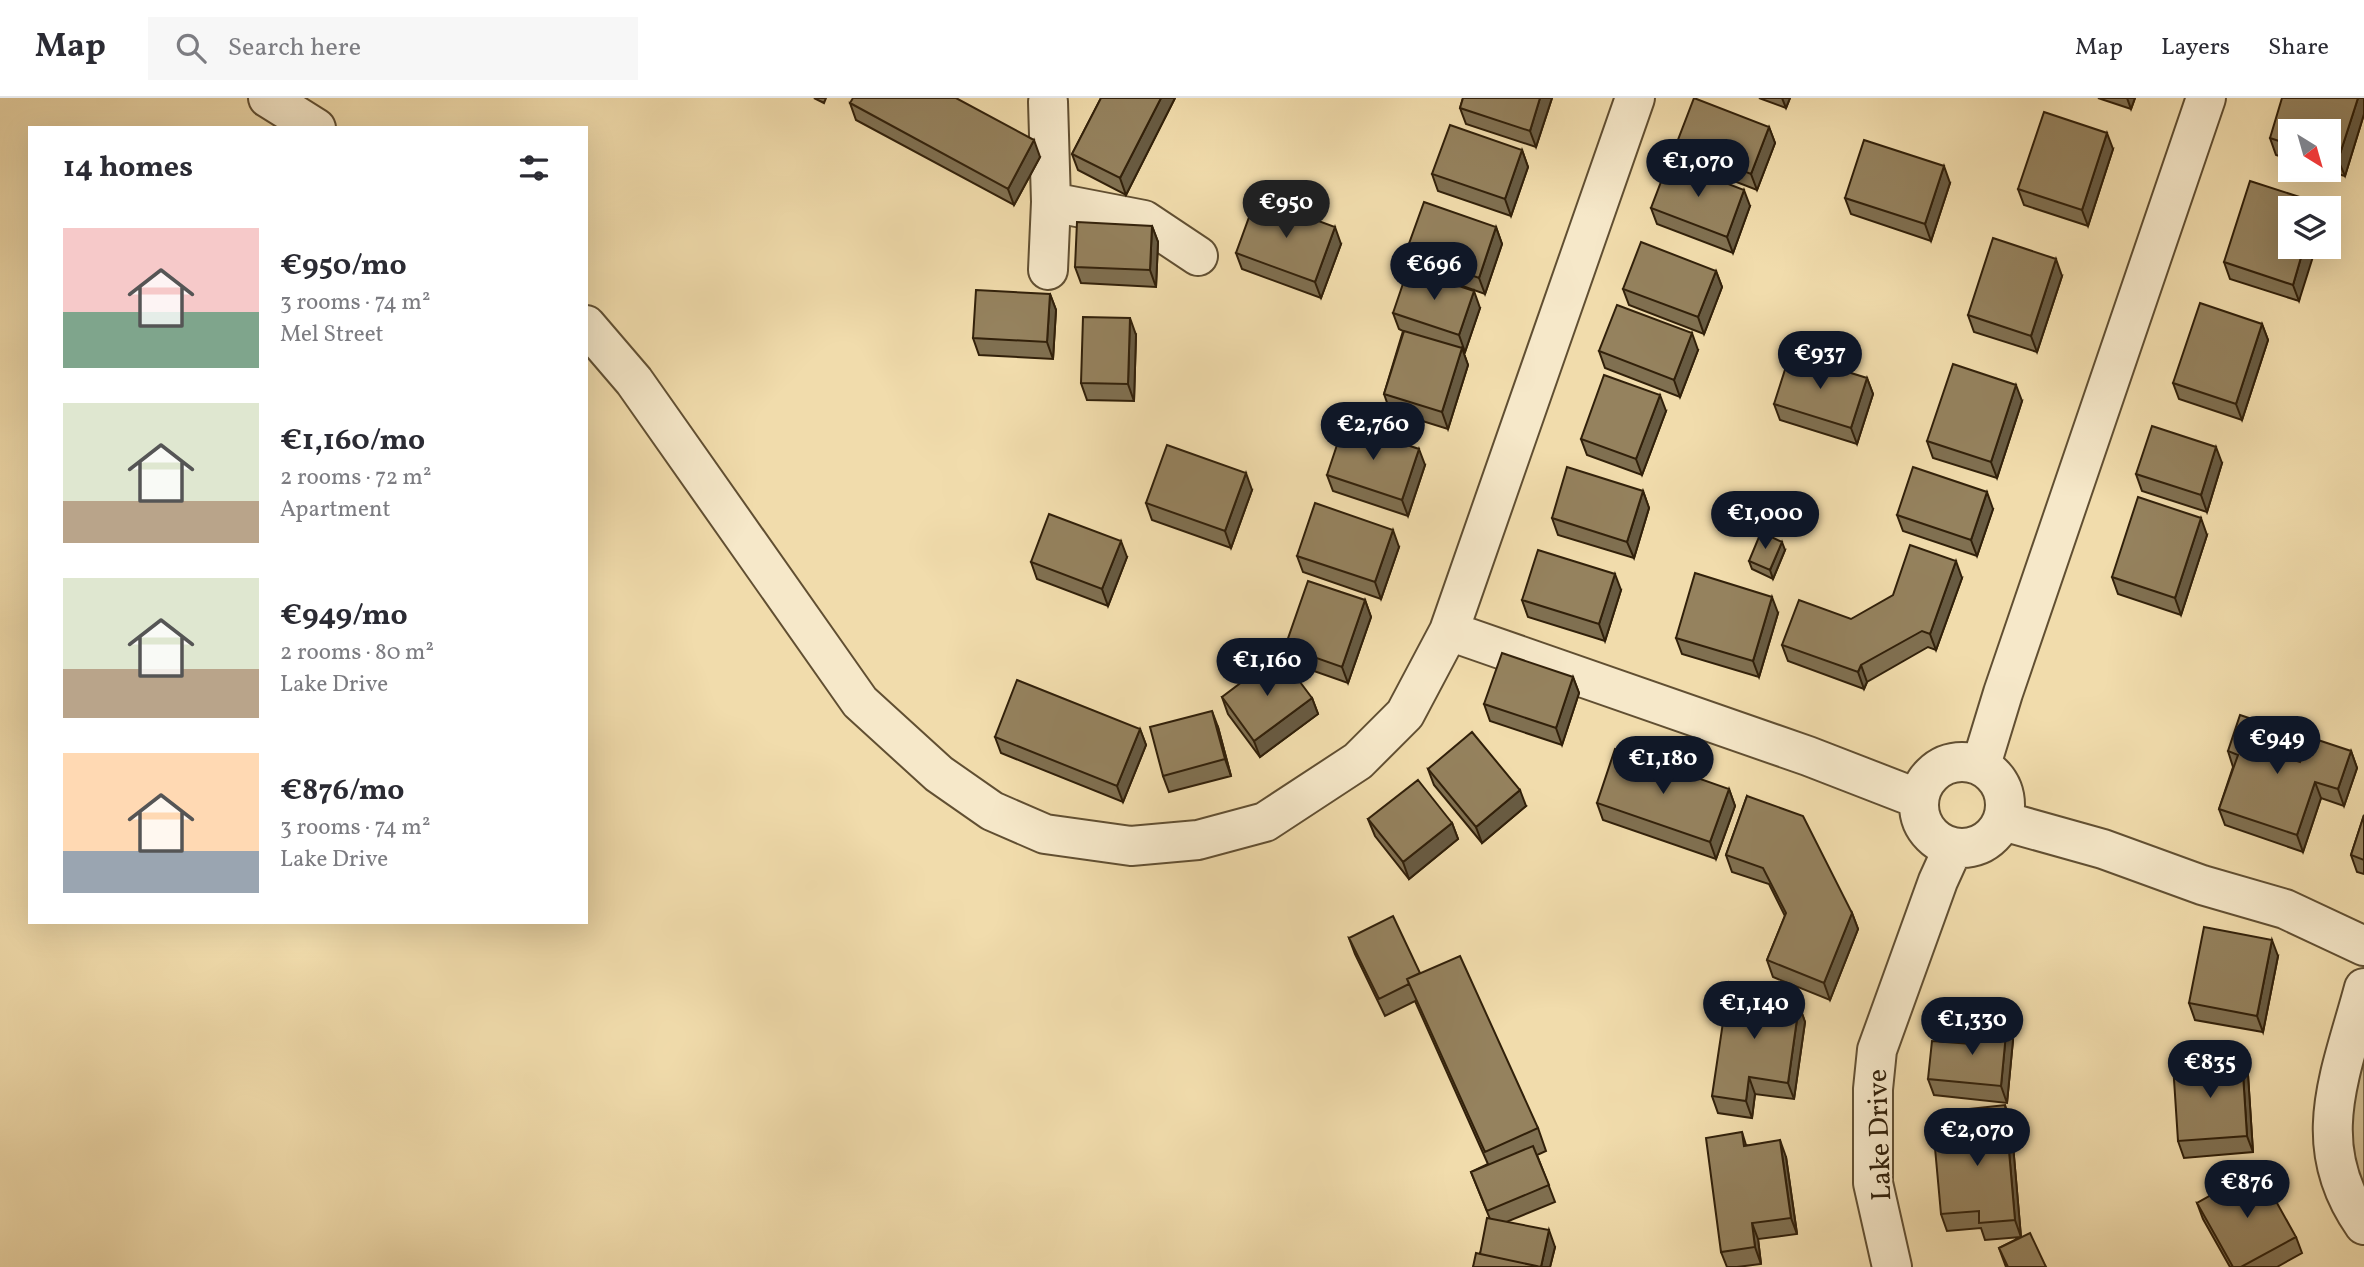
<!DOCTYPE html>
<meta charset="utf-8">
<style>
body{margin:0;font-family:Vollkorn,serif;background:#f7f7f7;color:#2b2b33;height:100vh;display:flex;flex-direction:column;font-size:26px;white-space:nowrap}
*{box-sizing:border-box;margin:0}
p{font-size:23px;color:#7c7c81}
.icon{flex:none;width:38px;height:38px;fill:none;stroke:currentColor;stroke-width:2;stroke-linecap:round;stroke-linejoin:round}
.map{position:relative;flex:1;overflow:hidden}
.details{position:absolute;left:28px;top:28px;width:560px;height:798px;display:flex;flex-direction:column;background:#fff;border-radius:0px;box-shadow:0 7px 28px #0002}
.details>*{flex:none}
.needle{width:46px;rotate:143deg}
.controls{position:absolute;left:2278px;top:21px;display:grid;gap:14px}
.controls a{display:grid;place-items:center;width:63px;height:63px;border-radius:0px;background:#fff;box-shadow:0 7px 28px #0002;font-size:35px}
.price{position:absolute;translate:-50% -60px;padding:0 16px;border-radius:24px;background:#111827;color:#fff;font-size:23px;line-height:46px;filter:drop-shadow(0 2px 4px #0008)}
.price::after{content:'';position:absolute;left:50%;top:42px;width:21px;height:16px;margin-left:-10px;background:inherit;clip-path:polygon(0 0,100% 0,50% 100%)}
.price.selected{background:#222;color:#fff}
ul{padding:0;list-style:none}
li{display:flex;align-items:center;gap:21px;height:175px;padding:0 35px}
li span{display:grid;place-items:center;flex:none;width:196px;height:140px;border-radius:0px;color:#555}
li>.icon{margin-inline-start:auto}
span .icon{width:84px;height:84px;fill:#fffc;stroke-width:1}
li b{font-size:30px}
h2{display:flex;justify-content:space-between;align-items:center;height:84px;padding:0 35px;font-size:30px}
header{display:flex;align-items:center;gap:42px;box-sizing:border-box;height:98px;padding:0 35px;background:#fff;border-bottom:2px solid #e1e1e2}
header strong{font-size:33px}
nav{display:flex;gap:38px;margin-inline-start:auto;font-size:24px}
.search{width:490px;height:63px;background:#f7f7f7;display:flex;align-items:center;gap:18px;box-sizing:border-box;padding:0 24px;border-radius:0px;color:#7c7c81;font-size:26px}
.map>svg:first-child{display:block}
</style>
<header>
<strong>Map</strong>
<div class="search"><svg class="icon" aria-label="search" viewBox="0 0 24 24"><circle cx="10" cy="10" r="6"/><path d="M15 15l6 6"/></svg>Search here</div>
<nav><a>Map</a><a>Layers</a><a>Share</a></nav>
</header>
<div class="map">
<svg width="2364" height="1169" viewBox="0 0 2364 1169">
<rect width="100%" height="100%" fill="#f1dcac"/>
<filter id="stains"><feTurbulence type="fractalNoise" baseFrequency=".00286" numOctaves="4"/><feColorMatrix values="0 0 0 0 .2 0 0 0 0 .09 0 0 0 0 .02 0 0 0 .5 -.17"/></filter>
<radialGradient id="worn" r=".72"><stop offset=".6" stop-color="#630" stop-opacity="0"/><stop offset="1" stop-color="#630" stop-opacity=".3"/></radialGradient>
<!-- green -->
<path fill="#d0bc90" stroke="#806e4d" stroke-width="2" d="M2364,964V1100L2348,1066L2351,997Z"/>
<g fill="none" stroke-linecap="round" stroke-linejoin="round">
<defs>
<path id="street" d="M268,0L316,30
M1048,4L1051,104L1048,172
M1051,104L1144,122L1198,158
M586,227L634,283L860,604L939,676L992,713L1045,736L1131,748L1198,742L1265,724L1358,663L1405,616L1449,533L1635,0
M1449,533L1808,658L1919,701
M1919 707a43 43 0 1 1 86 0a43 43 0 1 1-86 0Z
M1981,667L2003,595L2206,0
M2003,723L2103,751L2202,787L2285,811L2364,848
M2364,890C2341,976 2307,1046 2364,1127
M1892,1169L1873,1085V991L1877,952L1938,783L1953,750"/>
</defs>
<!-- street casing -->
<use href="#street" stroke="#614f32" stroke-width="42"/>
<!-- street -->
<use href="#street" stroke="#f6e8c9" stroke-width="38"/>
</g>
<!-- wall -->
<path fill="#807051" stroke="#31200a" stroke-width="2" d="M814,0H826L824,5Z
M1101,0H1175L1126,97L1078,72L1072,56Z
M1463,0H1552L1536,49L1466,26L1460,10Z
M1759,0H1790L1786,10Z
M2098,0H2135L2131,11Z
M2364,0V16L2345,78L2323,72H2329V33H2291V62L2276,57L2270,40Z
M850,5L1040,59L1014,107L856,22Z
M1769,29L1775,45L1757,92L1682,63L1676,47Z
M2113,51L2088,128L2024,107L2018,91Z
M1522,52L1528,69L1511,118L1438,93L1432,76Z
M1950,85L1931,143L1851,116L1845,100Z
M2318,105L2299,203L2230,181L2224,164Z
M1750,108L1733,155L1657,126L1651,110Z
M1152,128L1158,144L1156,189L1081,185L1075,169Z
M1496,129L1502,146L1485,196L1412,170L1406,154Z
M1341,146L1321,200L1242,171L1236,155Z
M1716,173L1722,189L1704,236L1629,207L1623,191Z
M2062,178L2037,254L1974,234L1968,217Z
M1050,196L1056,212L1053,261L979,257L973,240Z
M1480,210L1465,254L1463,253L1468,267L1448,331L1390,313L1384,296L1403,233L1399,231L1393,215Z
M2262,226L2268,242L2242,322L2179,301L2173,285Z
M1136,237L1134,303L1087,302L1081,285Z
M1698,252L1680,299L1605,270L1599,253Z
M1867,280L1873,296L1857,346L1780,322L1774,306Z
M2022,303L1997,380L1933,360L1927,343Z
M1666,313L1642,377L1587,357L1581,341Z
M2222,365L2207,414L2142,393L2136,376Z
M1425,367L1408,418L1333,393L1327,377Z
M1252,392L1231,450L1152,422L1146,405Z
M1643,393L1649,410L1634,460L1558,437L1552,420Z
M1993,411L1977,458L1903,433L1897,417Z
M2207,437L2181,517L2118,496L2112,479Z
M1399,449L1381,501L1303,474L1297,458Z
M1785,452L1773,481L1752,471L1749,463Z
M1127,459L1108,508L1037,481L1031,464Z
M1962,480L1936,552L1928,549L1867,584L1864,591L1788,563L1782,547Z
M1621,492L1605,543L1528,519L1522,502Z
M1365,502L1371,519L1348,585L1291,565L1285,549Z
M1778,515L1759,579L1682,556L1676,540Z
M1573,579L1579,595L1562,647L1490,623L1484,606Z
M1222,599L1312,600L1318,616L1260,659L1228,616Z
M1218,629L1231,678L1169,694L1163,678Z
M1140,631L1146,647L1123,704L1001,655L995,639Z
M2282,631L2288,648L2284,658L2300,664L2351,653L2357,670L2344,708L2321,700L2303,754L2225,727L2219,711L2233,669L2228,653Z
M1428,671L1526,708L1482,745L1434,687Z
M1729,691L1735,708L1716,761L1603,722L1597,705Z
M1747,698L1852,815L1858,831L1830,902L1773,879L1767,862L1785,818L1769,786L1732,774L1726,757Z
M2364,717V776L2357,774L2351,757Z
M1368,721L1452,725L1458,741L1409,781L1375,738Z
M1349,840L1420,875L1538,1030L1546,1053L1537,1057L1555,1104L1506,1124L1555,1149L1550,1169H1473L1480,1156L1490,1121L1471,1074L1488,1066L1415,903L1385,918L1355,856Z
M2278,858L2263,934L2195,922L2189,905Z
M1769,903L1799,907L1805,924L1794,1001L1755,996L1752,1020L1718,1015L1712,998Z
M2013,942L2007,1005L1934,997L1928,981Z
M2242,960L2248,977L2253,1054L2184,1060L2178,1043Z
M2011,1024L2021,1139L2046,1169H2006L1999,1150L2021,1139L1985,1142L1981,1130L1947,1133L1941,1116L1973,1035Z
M1742,1034L1746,1047L1786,1059L1797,1136L1758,1141L1761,1166L1737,1169H1727L1721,1154Z
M2197,1105L2296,1139L2302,1155L2277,1169H2230L2203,1121Z"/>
<!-- shaded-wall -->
<path fill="#685b42" stroke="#31200a" stroke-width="2" d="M1161,0H1175L1126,97L1120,80Z
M1540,0H1552L1536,49L1530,33Z
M1782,0H1790L1786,10Z
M2127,0H2135L2131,11Z
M2358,0H2364V16L2345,78L2338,62Z
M1769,29L1775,45L1757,92L1751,76Z
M2107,35L2113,51L2088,128L2082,112Z
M1034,42L1040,59L1014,107L1008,91Z
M1522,52L1528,69L1511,118L1505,101Z
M1944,68L1950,85L1931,143L1925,126Z
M1744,92L1750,108L1733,155L1727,139Z
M1152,128L1158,144L1156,189L1150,172Z
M1335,129L1341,146L1321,200L1315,184Z
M1496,129L1502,146L1485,196L1479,180Z
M2304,149H2316L2299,203L2293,187Z
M2056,161L2062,178L2037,254L2031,238Z
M1716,173L1722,189L1704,236L1698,219Z
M1474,193L1480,210L1465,254L1459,237Z
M1050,196L1056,212L1053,261L1047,244Z
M1130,220L1136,237L1134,303L1128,286Z
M2262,226L2268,242L2242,322L2236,306Z
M1692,235L1698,252L1680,299L1674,282Z
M1462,250L1468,267L1448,331L1442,314Z
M1867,280L1873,296L1857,346L1851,330Z
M2016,287L2022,303L1997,380L1991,364Z
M1660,297L1666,313L1642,377L1636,361Z
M2216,349L2222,365L2207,414L2201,397Z
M1419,351L1425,367L1408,418L1402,402Z
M1246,375L1252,392L1231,450L1225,433Z
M1643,393L1649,410L1634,460L1627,444Z
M1987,394L1993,411L1977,458L1971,442Z
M2201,420L2207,437L2181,517L2175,500Z
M1393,432L1399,449L1381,501L1375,484Z
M1121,443L1127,459L1108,508L1102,491Z
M1782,444L1785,452L1773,481L1770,472Z
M1956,463L1962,480L1936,552L1930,536Z
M1615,476L1621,492L1605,543L1599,526Z
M1772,499L1778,515L1759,579L1753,563Z
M1365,502L1371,519L1348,585L1342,569Z
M1861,567L1867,584L1864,591L1858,574Z
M1573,579L1579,595L1562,647L1556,630Z
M1312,600L1318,616L1260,659L1254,643Z
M1212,613L1218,629L1231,678L1225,661Z
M1140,631L1146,647L1123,704L1117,688Z
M2282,631L2288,648L2279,671L2273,655Z
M2351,653L2357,670L2344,708L2338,691Z
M2315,684L2321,700L2303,754L2297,737Z
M1729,691L1735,708L1716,761L1710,744Z
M1520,692L1526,708L1482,745L1476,729Z
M1452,725L1458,741L1409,781L1403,764Z
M1852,815L1858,831L1830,902L1824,885Z
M2272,842L2278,858L2263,934L2257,918Z
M1764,889L1770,906L1762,902Z
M1799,907L1805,924L1794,1001L1788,985Z
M2007,925L2013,942L2007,1005L2001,988Z
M2242,960L2248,977L2253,1054L2247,1038Z
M1749,979L1755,996L1752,1020L1746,1003Z
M2005,1007L2011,1024L2021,1139L2015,1122Z
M1780,1042L1786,1059L1797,1136L1791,1120Z
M1752,1125L1758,1141L1761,1166L1755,1149Z
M1549,1132L1555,1149L1550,1169H1541Z"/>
<!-- building -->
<path fill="#95825e" stroke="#31200a" stroke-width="2" d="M853,0H956L1034,42L1008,91L850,5Z
M1101,0H1161L1120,80L1072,56Z
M1463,0H1540L1530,33L1460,10Z
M1694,0L1769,29L1751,76L1676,47Z
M2282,0H2358L2338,62L2329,59V33H2291V47L2270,40Z
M2044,14L2107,35L2082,112L2018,91Z
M1450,27L1522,52L1505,101L1432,76Z
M1864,42L1944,68L1925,126L1845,100Z
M1669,63L1744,92L1727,139L1651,110Z
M2250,83L2318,105L2317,110H2291V149H2304L2293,187L2224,164Z
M1256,100L1335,129L1315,184L1236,155Z
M1424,104L1496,129L1479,180L1406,154Z
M1077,124L1152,128L1150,172L1075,169Z
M1993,140L2056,161L2031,238L1968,217Z
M1641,144L1716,173L1698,219L1623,191Z
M1408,171L1474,193L1459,237L1393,215Z
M976,192L1050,196L1047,244L973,240Z
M2200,205L2262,226L2236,306L2173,285Z
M1617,207L1692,235L1674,282L1599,253Z
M1083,219L1130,220L1128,286L1081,285Z
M1404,233L1462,250L1442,314L1384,296Z
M1790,256L1867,280L1851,330L1774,306Z
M1953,266L2016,287L1991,364L1927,343Z
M1604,277L1660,297L1636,361L1581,341Z
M1344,326L1419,351L1402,402L1327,377Z
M2152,328L2216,349L2201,397L2136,376Z
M1167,347L1246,375L1225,433L1146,405Z
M1567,369L1643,393L1627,444L1552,420Z
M1913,369L1987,394L1971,442L1897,417Z
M2138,399L2201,420L2175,500L2112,479Z
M1315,405L1393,432L1375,484L1297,458Z
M1049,416L1121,443L1102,491L1031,464Z
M1761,434L1782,444L1770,472L1749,463Z
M1910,447L1956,463L1930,536L1922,533L1861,567L1858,574L1782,547L1799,502L1851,521L1893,497Z
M1538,452L1615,476L1599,526L1522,502Z
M1695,475L1772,499L1753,563L1676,540Z
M1308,483L1365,502L1342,569L1285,549Z
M1502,555L1573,579L1556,630L1484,606Z
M1279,556L1312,600L1254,643L1222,599Z
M1017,582L1140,631L1117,688L995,639Z
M1212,613L1225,661L1163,678L1150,629Z
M2240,617L2282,631L2273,655L2300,664L2309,639L2351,653L2338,691L2315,684L2297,737L2219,711L2238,657L2228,653Z
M1472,634L1520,692L1476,729L1428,671Z
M1615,651L1729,691L1710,744L1597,705Z
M1418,682L1452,725L1403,764L1368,721Z
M1747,698L1803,718L1852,815L1824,885L1767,862L1786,815L1763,770L1726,757Z
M2364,717V762L2351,757Z
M1393,818L1420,875L1407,881L1409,886L1379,901L1349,840Z
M2204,829L2272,842L2257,918L2189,905Z
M1460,858L1538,1030L1485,1054L1407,881Z
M1729,884L1764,889L1762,902L1799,907L1788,985L1749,979L1746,1003L1712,998Z
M1973,922L2007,925L2001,988L1928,981L1932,943L1971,946Z
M2242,960L2247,1038L2178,1043L2173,966Z
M2005,1007L2015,1122L1979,1125V1113L1941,1116L1934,1039L1973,1035L1970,1011Z
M1742,1034L1744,1048L1780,1042L1791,1120L1752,1125L1755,1149L1721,1154L1706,1040Z
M1533,1048L1549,1087L1487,1113L1471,1074Z
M2258,1071L2296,1139L2241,1169H2233L2197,1105Z
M1487,1120L1549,1132L1541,1169L1480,1156Z
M2030,1135L2046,1169H2008L1999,1150Z
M1476,1155L1537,1168V1169H1473Z"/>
<g text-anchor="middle" stroke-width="5" stroke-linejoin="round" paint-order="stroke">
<!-- street labels -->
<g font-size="28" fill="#31200a" stroke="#f6e8c9">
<text transform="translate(1878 1037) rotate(-92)" y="10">Lake Drive</text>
</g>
</g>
<rect width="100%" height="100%" filter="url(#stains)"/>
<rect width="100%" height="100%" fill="url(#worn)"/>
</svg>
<div class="controls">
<a><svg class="needle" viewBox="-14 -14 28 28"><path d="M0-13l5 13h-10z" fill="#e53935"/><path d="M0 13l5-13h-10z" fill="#7c7c81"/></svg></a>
<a><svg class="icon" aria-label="layers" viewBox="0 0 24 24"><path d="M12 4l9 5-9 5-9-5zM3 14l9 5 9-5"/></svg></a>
</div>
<b class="price" style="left:1698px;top:101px">€1,070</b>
<b class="price selected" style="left:1286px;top:142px">€950</b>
<b class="price" style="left:1434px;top:204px">€696</b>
<b class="price" style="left:1820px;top:293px">€937</b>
<b class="price" style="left:1373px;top:364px">€2,760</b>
<b class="price" style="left:1765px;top:453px">€1,000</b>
<b class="price" style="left:1267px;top:600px">€1,160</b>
<b class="price" style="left:2277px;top:678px">€949</b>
<b class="price" style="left:1663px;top:698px">€1,180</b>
<b class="price" style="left:1754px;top:943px">€1,140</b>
<b class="price" style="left:1972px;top:959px">€1,330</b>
<b class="price" style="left:2210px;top:1002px">€835</b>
<b class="price" style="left:1977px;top:1070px">€2,070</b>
<b class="price" style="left:2247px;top:1122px">€876</b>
<section class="details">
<h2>14 homes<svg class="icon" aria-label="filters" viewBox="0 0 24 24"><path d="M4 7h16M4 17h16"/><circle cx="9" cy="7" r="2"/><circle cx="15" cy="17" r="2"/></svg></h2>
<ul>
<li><span style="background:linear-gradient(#f6c9c9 60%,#7fa58c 0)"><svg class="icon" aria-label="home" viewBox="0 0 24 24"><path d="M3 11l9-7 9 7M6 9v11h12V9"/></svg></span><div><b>€950/mo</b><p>3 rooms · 74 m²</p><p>Mel Street</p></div></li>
<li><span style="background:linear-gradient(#dfe7d0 70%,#b9a48a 0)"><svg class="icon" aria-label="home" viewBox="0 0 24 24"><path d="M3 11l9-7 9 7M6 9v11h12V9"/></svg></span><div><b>€1,160/mo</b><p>2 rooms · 72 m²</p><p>Apartment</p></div></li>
<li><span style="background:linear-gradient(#dfe7d0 65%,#b9a48a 0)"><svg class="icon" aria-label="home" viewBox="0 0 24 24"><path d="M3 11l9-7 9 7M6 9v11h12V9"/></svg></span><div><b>€949/mo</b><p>2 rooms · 80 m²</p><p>Lake Drive</p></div></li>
<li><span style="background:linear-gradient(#ffd9b3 70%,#9aa5b1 0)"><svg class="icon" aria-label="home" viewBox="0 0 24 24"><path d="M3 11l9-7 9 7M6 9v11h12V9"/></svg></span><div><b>€876/mo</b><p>3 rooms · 74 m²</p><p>Lake Drive</p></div></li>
</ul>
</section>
</div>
